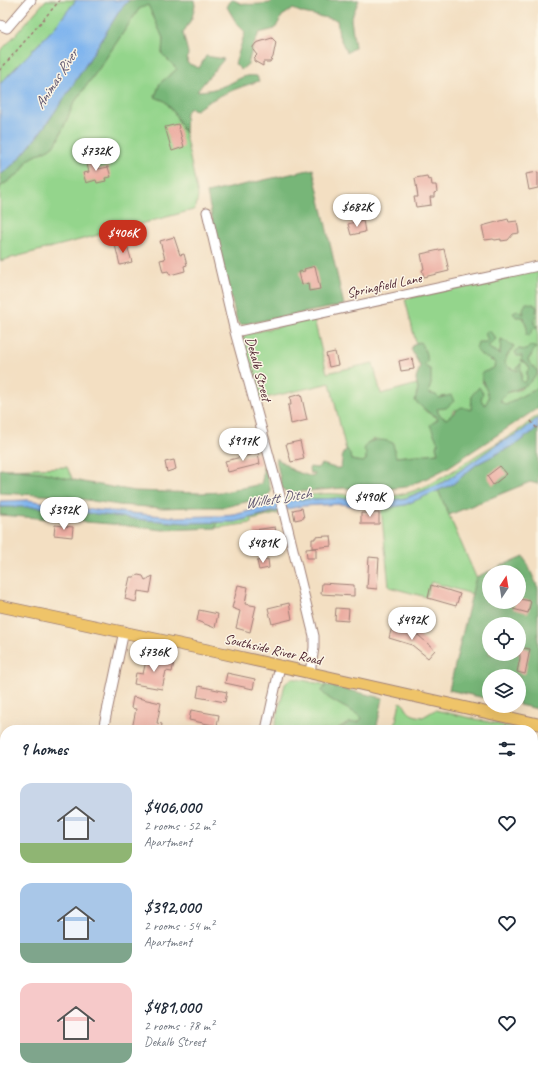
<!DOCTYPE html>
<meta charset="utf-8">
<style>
body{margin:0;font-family:Caveat,sans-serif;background:#f6f6f7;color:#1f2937;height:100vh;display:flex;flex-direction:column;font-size:15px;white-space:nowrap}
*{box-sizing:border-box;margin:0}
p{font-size:13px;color:#747a83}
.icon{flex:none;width:22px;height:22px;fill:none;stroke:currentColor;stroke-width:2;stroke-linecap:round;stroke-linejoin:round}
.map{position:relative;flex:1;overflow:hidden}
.side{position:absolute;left:0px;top:725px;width:538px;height:356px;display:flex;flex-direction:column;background:#fff;border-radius:16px 16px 0 0;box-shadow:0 4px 16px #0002}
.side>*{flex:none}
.needle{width:26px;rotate:12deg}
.controls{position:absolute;left:482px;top:565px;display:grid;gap:8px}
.controls a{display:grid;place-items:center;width:44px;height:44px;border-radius:50%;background:#fff;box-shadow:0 4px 16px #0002;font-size:20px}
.price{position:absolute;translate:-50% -34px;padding:0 9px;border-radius:14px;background:#fff;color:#222;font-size:13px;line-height:26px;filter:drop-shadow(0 1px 2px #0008)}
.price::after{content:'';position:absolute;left:50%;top:24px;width:12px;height:9px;margin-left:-6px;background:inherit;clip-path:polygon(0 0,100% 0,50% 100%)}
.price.on{background:#c8321e;color:#fff}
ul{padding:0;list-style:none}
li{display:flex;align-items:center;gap:12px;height:100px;padding:0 20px}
li span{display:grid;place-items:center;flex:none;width:112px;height:80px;border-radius:12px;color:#555}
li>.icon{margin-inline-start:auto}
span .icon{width:48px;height:48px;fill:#fffc;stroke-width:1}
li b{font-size:17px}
h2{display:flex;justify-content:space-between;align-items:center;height:48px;padding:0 20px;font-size:17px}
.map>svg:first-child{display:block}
</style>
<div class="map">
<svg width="538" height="1081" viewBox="0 0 538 1081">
<rect width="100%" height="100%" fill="#fcf5e5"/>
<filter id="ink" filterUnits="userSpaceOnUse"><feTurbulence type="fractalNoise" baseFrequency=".025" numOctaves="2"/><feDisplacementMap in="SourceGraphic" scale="8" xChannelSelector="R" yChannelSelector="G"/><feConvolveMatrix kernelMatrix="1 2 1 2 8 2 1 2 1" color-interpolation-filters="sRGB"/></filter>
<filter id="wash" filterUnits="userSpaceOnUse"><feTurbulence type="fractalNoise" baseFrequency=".012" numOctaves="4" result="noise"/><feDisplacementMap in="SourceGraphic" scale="16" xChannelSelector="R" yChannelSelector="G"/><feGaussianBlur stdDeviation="0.9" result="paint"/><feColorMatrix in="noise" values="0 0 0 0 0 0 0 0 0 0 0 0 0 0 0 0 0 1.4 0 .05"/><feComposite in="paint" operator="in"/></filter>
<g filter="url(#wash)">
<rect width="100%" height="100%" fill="#f3dfc2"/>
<!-- green -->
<path fill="#94d58c" stroke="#6f7a5c" d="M46,0H76L55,27L0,84V51L9,42Z
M148,4L163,38L162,54L178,69L160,83L155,97L165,101L175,114L185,134L198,196L196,207L193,210L0,261V187L21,172L28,160L50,148L57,142L74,103L100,67L139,9Z
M538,269V327L534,324V319L537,308L535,305L531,303L524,314L520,311C524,318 525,326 531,332L534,328H538V387L506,405L500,401L507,393L521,389L535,367L530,364L528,360L532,355L525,350L519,349L530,369L527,371V380L524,383L521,380L522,374L520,369L518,371C512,371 508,368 504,363L507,356L514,346L501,339L500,354L492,350L488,347L492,342L496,339L488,330L489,340L486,342L490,360L495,362V368L482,382L487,388L489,398L485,406L481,400L473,395L471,410H454L451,416L446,419L439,415L437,409L445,396L439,398L436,395L428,393L431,384L424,365L420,342L416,343L405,299Z
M314,319L327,373L373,363L381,394L417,384L418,389L416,395C419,401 421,408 427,412C431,415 435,415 438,419L434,433L438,443L436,446L438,453L395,457L374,439L367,443L365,450L366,453V460L363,462L351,460L347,449L346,450L330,383L257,400L242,341L244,336L246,334Z
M538,415V418L521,432L498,444L447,480L436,486L406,498L387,501H360L340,498L284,501V498C301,496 319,493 336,494C357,495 378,500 399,495C431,488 451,472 477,455C491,446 505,439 519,430C525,426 531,420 538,415Z
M67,467L73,480L41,472L3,469Z
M438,490L476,577L472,594L431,582L426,597L389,587L381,508L405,505Z
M280,511V513L252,520V523L216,528L217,524L216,522H235Z
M292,678L326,685L322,691C326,700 353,710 363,718L359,722L349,723L338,728V730H274L285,684Z
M400,702L403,703C409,714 410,715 423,717L435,710L524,730H394Z
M538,827V916L533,939V868L537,859L534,832Z
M73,1076H178L177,1081H73Z"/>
<!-- forest -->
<path fill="#77b678" stroke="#606a52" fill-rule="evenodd" d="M129,0H194L195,5L192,18L183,33L188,53L187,63L199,68L206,56L224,59L197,91C207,91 217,89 226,85C239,80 242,74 257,76L259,81C237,88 215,96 196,110L190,108L186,112L185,134L175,114L165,101L155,97L160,83L177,69L162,54L163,38L148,5L139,9L100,67L74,103L57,142L50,148L28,160L21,172L0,187V175C19,162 33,142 47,123C73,87 96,48 120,10Z
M231,0C236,0 238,3 243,4C252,5 261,4 270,3L273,0H359L351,19L355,47L347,53L339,36L337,20L303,13L293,9L282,16L275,29L259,33L252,49L248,64L241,70L235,64L245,32L237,24L227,7Z
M313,169L344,305L240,325L237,321L218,246L207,193Z
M526,303C531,303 534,304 537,308L534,321V324L538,328H534L529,336L526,335L527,328L524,317H516L513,313L516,310L524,314L523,309Z
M489,330L496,339L492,342L488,347L492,350L500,354L501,339L514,346L507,356L505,363L508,367L518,371L517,368L521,363C520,369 522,374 521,380L524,383L527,380V371L530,368L526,363L521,361L522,356H517L515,352L518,349L526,350L530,346L536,347L528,360C531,365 535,367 538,373L527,385L507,393L500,401L506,405L538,387V408L447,468L425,479L405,487L378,490L343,488L287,493L282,488L276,459H278L294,471L312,477L315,475L314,473H310L309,469L310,467L317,468L322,464L335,468H341L343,453L347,449L350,454L351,460L363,462L366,460V453L364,450L367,443C375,439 384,439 393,443L396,457L438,453L436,446L438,443L430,425L438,419L436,416L429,413L415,401L418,389L416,379L420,366L411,349L414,344L420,342L425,351L428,361L424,365L431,370V384L428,393L436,395L439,398L451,395L454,401L446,408L437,409L439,415L446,419C453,415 454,411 462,407L471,410L472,395L479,387L483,393L481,400L485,405L489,398C487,389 482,382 481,373L494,368L495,362L482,356L476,349L478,342H486L488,340L485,334Z
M538,428V484L530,482L449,515L438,490L453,484L477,464L516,444Z
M263,467L265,468L271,492L267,496L262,498L225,507H193L162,508L119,505L60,496L0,493V469L41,472L83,482L135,491L201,493L224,492L261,484L263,476Z
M31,506L170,522H216L217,524L216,528L163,530L111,524L0,515V507Z
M524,556L538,588V709L519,705V676H489V699L449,690L476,577ZM489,572H519V602H489ZM489,624H519V654H489Z
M326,685L383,698L376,730H338V729L349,723L359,722L362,718C353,710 326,700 322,691Z
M538,740V781L533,788V772L536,769L533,768V742Z
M533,803L538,806V827L534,832L537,859L533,868Z"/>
<!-- water -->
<path fill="#80b5ee" stroke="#656a8c" d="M76,0H129L120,10C96,48 73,87 47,123C33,142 19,162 0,175V84L55,27Z
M538,418V428L516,444L477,464L453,484L405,505L387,508L359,507L341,504L303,506L272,512L235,522L187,523L145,520L39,507H0V501L28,500L86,509L175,517L208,516H222L234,515L290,500L340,498L360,501H387L406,498L436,486L447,480L498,444L521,432Z"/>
<g id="blocks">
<!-- building -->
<path fill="#ecada2" d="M272,38L276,42L273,57L270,62H263V66L254,61V58L257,55L253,50V47L256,43Z
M178,124L184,147L172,151L165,127Z
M96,158L99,169L108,167L111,177L105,178L106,181L97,183L96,180L86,183L83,173L89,172L86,161Z
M538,172V188L529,190L526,174Z
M427,176L428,180L431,179L432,185H436L437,192L434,193V197H430L431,205L416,207L414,197H418L415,178Z
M508,219L509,222L517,221L519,233L513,234L508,240L501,241V239L495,240L493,239L485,240L482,226Z
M363,220L365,232L351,235L348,224Z
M174,237L180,255L184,254L187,265L184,266L185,271L170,275L168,271L163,272L160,260L165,259L160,241Z
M126,242L132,262L120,265L115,245Z
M444,249L449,271L424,277L422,270L424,269L421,254Z
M315,266L320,289L309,291L308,283L302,285L299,272L305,271L304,269Z
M335,352L338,365L329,367L326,354Z
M412,358L414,369L401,371L399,361Z
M301,394L307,420L291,424L288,405H291L290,397Z
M300,441L304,459L291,462L286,444Z
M258,453L260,464L228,472L225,461Z
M174,460L176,469L167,472L165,462Z
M500,466L507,474L493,485L487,476Z
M302,508L304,518L295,520L293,510Z
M361,513H379V524H361Z
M55,525L73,527L72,537L54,535Z
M275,527L277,538L256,542L254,530Z
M327,536H331L332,546L312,548V539H315V537Z
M316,548V558H307L306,549Z
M369,557L379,558L377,589L367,588Z
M268,559L269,568L259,570L257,561Z
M138,575L143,576L145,580L153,576L150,593L138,591L136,602L125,599L130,577H134Z
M322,583L354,585V596L321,594Z
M238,585L248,587L245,604L256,606L250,632L236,628L240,611L232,608Z
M431,585L460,594L456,606L428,598Z
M519,599L531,601L528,613L513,609L515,602H519Z
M289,603L292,619L272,624L268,608Z
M336,608L349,609L348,621L335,620Z
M199,610L218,614L215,628L197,621Z
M392,627L418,635L435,650L428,658L412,645L389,638Z
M519,647L530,649L525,674L517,672L520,658Z
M147,656L174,662L172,672L166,671L162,689L134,684L136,673L143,674Z
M227,673L255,679L253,689L225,683Z
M199,686L227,692L225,702L197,697Z
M133,697L161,703L157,723L162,724L161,730L132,729L136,709L131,708Z
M191,710L219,715L217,726L189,720Z"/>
</g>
</g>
<g filter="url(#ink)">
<use href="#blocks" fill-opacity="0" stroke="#9e7f76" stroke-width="1"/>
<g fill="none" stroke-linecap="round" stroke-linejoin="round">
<defs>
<path id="minor" d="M0,25L7,28L31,0
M207,212L235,332L280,496L314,636V648L310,672
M235,332L538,266
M103,730L124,631
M266,730L280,666
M0,748H5
M0,913H5
M286,1076L302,1078L371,1076
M188,1081L189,1076"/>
<path id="major" d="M0,606L226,654L538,724"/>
</defs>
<!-- minor casing -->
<use href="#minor" stroke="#9e7f76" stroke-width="11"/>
<!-- major casing -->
<use href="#major" stroke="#9e7f76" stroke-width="13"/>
<!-- path -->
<path stroke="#9e7f76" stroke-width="1.5" stroke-dasharray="3 3" stroke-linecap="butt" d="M0,70L60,0
M531,421L538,430"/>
<!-- minor -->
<use href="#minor" stroke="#fff" stroke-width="9"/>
<!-- major -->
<use href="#major" stroke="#efc469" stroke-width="11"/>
</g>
</g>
<g text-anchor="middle" stroke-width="3" stroke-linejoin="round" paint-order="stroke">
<!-- street labels -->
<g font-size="14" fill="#4a1f2b" stroke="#fcf5e5">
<text transform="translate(384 285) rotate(-12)" y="5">Springfield Lane</text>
<text transform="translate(259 369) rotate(75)" y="5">Dekalb Street</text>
<text transform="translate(273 649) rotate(13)" y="5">Southside River Road</text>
</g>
<!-- water labels -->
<g font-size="15" font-style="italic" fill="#5d546f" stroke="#fcf5e5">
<text transform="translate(56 79) rotate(-57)" y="5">Animas River</text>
<text transform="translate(278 498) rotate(-9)" y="5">Willett Ditch</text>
</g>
</g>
</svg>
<div class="controls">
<a><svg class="needle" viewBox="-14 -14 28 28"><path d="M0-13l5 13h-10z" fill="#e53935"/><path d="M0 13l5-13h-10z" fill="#747a83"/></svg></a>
<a><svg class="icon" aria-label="locate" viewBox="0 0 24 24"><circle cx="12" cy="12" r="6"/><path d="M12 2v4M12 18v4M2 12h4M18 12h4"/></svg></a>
<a><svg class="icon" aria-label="layers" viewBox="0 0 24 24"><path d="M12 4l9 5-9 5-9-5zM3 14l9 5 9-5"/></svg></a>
</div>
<b class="price" style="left:96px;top:172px">$732K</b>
<b class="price" style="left:357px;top:228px">$682K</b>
<b class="price on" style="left:123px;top:254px">$406K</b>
<b class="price" style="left:243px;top:462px">$917K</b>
<b class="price" style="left:370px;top:518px">$490K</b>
<b class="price" style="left:64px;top:531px">$392K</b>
<b class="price" style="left:263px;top:564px">$481K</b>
<b class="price" style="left:412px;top:641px">$492K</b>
<b class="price" style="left:154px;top:673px">$736K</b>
<section class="side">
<h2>9 homes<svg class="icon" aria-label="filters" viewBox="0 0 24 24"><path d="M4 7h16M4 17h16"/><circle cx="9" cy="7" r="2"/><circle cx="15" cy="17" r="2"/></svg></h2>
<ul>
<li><span style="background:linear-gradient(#c9d6e8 75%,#8fb573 0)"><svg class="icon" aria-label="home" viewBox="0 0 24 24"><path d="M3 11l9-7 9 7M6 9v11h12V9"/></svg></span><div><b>$406,000</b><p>2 rooms · 52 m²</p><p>Apartment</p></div><svg class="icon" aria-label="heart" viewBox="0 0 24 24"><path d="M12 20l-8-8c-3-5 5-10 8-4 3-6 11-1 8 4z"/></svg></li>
<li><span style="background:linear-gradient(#a9c7e8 75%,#7fa58c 0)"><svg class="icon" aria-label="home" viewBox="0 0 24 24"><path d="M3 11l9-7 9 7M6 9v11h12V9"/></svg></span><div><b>$392,000</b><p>2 rooms · 54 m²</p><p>Apartment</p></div><svg class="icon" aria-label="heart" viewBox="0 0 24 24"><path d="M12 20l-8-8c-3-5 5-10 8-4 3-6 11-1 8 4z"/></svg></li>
<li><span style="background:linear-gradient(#f6c9c9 75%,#7fa58c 0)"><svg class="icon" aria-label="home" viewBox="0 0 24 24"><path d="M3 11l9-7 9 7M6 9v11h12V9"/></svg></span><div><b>$481,000</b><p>2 rooms · 78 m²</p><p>Dekalb Street</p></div><svg class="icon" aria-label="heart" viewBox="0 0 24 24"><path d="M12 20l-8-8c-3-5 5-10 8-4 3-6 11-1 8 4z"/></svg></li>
</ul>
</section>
</div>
